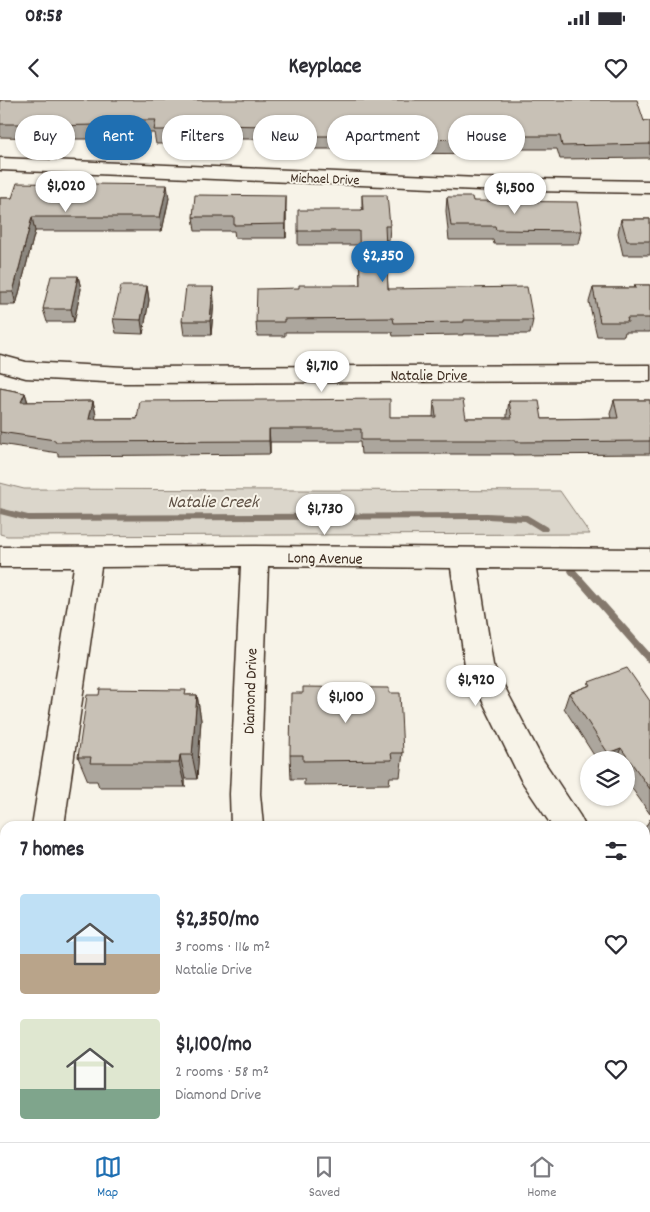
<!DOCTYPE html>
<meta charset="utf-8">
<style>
body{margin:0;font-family:Dekko,sans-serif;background:#f2f2f3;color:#2b2b33;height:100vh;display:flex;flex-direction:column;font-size:19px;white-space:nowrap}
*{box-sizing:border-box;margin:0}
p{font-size:16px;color:#7c7c81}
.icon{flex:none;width:28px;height:28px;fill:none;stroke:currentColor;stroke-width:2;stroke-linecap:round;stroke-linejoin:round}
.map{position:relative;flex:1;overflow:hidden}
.drawer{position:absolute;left:0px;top:721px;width:650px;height:321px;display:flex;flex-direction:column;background:#fff;border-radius:15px 15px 0 0;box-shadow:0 1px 4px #0004}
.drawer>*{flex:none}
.hud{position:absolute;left:15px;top:15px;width:620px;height:45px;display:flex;gap:10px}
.tools{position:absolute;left:580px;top:651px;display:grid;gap:10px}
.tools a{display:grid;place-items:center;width:55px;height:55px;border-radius:50%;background:#fff;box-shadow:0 1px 4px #0004;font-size:25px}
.price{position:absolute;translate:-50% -42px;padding:0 11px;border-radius:18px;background:#fff;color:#222;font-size:16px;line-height:32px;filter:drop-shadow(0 1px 2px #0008)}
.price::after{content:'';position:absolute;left:50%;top:30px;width:15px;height:11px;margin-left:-8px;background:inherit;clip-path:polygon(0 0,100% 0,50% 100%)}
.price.current{background:#1f6fb2;color:#fff}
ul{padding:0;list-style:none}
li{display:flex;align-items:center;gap:15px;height:125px;padding:0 20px}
li span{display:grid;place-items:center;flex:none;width:140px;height:100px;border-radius:5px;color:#555}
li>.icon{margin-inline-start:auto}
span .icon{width:60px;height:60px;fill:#fffc;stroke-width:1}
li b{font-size:21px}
h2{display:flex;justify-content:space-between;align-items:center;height:60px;padding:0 20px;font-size:21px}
.chip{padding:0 18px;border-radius:22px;background:#fff;box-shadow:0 1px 4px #0004;font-size:18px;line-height:45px}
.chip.current{background:#1f6fb2;color:#fff}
.status{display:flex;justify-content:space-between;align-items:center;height:35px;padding:0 25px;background:#fff;direction:ltr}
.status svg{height:14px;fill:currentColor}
header{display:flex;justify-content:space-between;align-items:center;height:65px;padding:0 20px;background:#fff;font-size:22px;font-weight:700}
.tab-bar{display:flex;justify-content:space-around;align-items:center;height:70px;border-top:1px solid #e1e1e2;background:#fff;font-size:14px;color:#7c7c81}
.tab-bar a{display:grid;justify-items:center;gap:2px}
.tab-bar .current{color:#1f6fb2}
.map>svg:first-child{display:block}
</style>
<div class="status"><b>08:58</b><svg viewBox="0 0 49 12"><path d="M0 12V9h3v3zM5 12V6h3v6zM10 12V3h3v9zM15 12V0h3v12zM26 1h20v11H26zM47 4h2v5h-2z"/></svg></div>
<header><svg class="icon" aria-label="back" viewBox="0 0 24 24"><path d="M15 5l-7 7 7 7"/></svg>Keyplace<svg class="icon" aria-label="heart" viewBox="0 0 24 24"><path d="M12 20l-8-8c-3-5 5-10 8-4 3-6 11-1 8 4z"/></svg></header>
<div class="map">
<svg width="650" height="1042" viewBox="0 0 650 1042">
<rect width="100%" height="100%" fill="#f7f3e8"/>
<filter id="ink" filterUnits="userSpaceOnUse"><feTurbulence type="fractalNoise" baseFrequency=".02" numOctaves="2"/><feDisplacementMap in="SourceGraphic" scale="10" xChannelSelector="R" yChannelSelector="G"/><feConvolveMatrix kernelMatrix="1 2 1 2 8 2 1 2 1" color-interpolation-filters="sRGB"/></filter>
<g filter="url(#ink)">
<!-- green -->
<path fill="#dbd6cb" stroke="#8b8074" d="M0,383L24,389L560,391L590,434L7,436L0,434Z"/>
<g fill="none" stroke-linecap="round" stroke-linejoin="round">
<!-- stream -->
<path fill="#84786c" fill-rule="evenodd" d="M0,408L28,415L487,413L527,415L547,427L548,429L547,431H541L525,421L487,419L28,421L0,414Z
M572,468L575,469L650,553V563L647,562L569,473L568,471L569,469Z"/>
<defs>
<path id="minor" d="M0,58L479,78L650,81V93L479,90L0,70Z
M0,255L26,262L124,267L650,265V281L124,283L26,278L0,271Z
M255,446L650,449V469L478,468L493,565L543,660L580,716L585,726H552L521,680L465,565L451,468L268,466L260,694L263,726H231L230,694L241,466L101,467L64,726H32L74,467H0V447Z
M645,827L650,829V867L645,865Z
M17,1038H55L54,1042H16Z
M229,1038H266L267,1042H229Z"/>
</defs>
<!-- minor casing -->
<use href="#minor" stroke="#3b2a1e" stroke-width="3"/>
<!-- minor -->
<use href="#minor" fill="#f7f3e8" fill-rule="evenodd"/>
</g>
<!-- wall -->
<path fill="#aca69d" stroke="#3b2a1e" d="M0,0L650,21V58L560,59L557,49H503L502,54L382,53V49H268L267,39H214V43L156,44L154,33H100L99,39H44V38L0,37Z
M362,95L390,126L389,140H385L388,189L533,220L530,234H463V235L393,236L392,232H285V236H257L256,222L299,188L360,185L359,145H298V131L362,110Z
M447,97L473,101L582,131L579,144H494L493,140H449L446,111Z
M0,98H169L162,131H35L16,205H0Z
M286,110V138H235L234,131H195L193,117Z
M621,119H650V155H623L618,133Z
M78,176L81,189L74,222H47L43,209Z
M635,185H650V232H625L624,236H597L589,202L593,188H634Z
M147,186L149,200L143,234L116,233L113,219Z
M214,201L211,235H184L182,221Z
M0,288L25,293L28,302L93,301L96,315L95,319L433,317L434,300L466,318H507V314L509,301L542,319L611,318L610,314L614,300H650V354L513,355V354H361L360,342H270V354L58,356V353L0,344Z
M589,582L650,601V714L626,680V660H597L564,608L569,593L588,586Z
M389,593L403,653L400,677H390L389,684L304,685V679H291L290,655Z
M187,595H197L201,620L197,679H185V687H99L97,681H88L78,657Z
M650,719V735L645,728Z"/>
<!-- shaded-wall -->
<path fill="#8c877f" stroke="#3b2a1e" d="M98,20L100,33L99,39L97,25Z
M167,85L169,98L162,131L160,117Z
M286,96V138L285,124Z
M32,117L35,131L16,205L13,192Z
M78,176L81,189L74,222L71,209Z
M147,186L149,200L143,234L141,220Z
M213,187L214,201L211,235L210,221Z
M25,293L29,307L21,302Z
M93,301L96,315L93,333L89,319Z
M269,329L270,342V354L269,341Z
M197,595L201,620L197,679L192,655Z
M621,648L616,660H605L608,653Z
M180,655L185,679V687L179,663Z"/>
<!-- building -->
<path fill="#c8c1b6" stroke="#3b2a1e" d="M0,0H637L644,21H650V44L562,46L560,36H503L504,40L383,39V36H267L268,26L213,25V30H154L156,20H98L97,25L41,26L42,24H0Z
M17,83L167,85L160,117H32L13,192H0V98H12Z
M195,95L286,96L285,124L234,125V117H193Z
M362,95H387L390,126H385L388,189L527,187L533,220H464V222L394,223L393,218L284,219V222H256L257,189L299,188V185H360L359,131H298V110H363Z
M447,97H472L473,101L577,102L582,131L496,130L495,126H451Z
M621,119H650V141H627Z
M51,176H78L71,209H43Z
M635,185H650V218H627L628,222H600L593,188H636Z
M121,186H147L141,220L113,219Z
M186,187H213L210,221H182Z
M0,288L25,293L21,302L93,301L89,319H137L140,301L390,299V317H436L434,300H463L466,318H512L509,301H539L542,319L618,318L614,300H650V341L515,342V340H361V329H269V341L55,342V340L0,332Z
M627,568L650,601V689L621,648L608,653L569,593L591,585L589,582Z
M303,587L389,588V593H400L403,653H391L392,660L303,661V655H290L291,593H303Z
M100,589L186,590L185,595H197L192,655H180L179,663H90L91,657H78L87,595H99Z"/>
</g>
<g text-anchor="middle" stroke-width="4" stroke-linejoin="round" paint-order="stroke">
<!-- far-street labels -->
<g font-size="14" fill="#3b2a1e" stroke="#f7f3e8">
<text transform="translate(325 78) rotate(2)" y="5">Michael Drive</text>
</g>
<!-- street labels -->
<g font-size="16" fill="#3b2a1e" stroke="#f7f3e8">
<text x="429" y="280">Natalie Drive</text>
<text transform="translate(325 457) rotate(1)" y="6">Long Avenue</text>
<text transform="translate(249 591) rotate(-88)" y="6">Diamond Drive</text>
</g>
<!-- water labels -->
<g font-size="18" font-style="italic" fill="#5f5145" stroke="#f7f3e8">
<text x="213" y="407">Natalie Creek</text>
</g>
</g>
</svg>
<div class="tools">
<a><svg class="icon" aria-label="layers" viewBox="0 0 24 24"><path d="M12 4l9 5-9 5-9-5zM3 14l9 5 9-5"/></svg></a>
</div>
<b class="price" style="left:66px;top:113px">$1,020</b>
<b class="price" style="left:515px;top:115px">$1,500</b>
<b class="price current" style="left:383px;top:183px">$2,350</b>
<b class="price" style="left:322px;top:293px">$1,710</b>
<b class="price" style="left:325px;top:436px">$1,730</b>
<b class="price" style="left:476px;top:607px">$1,920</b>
<b class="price" style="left:346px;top:624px">$1,100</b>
<div class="hud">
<a class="chip">Buy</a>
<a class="chip current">Rent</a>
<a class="chip">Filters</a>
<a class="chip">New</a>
<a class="chip">Apartment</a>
<a class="chip">House</a>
</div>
<section class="drawer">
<h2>7 homes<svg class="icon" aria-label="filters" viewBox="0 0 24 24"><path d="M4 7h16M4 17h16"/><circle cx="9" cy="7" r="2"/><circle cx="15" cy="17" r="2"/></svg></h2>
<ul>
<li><span style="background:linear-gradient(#bfe0f5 60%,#b9a48a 0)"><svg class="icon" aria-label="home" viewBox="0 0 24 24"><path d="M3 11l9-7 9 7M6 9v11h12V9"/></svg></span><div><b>$2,350/mo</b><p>3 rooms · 116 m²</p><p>Natalie Drive</p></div><svg class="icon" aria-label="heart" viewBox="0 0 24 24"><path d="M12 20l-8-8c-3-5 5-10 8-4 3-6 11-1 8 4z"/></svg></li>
<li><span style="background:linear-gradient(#dfe7d0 70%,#7fa58c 0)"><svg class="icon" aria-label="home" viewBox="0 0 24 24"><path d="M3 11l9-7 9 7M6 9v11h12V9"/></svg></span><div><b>$1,100/mo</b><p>2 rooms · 58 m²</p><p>Diamond Drive</p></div><svg class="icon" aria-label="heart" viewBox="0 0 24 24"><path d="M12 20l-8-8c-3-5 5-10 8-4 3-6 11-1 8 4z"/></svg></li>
</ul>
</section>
</div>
<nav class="tab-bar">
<a class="current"><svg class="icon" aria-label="map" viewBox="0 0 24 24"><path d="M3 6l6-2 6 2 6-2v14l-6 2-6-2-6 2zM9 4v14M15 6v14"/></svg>Map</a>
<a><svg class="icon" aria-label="saved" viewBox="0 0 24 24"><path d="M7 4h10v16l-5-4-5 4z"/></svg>Saved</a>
<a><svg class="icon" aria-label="home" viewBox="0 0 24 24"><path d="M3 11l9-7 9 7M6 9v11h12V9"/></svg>Home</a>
</nav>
